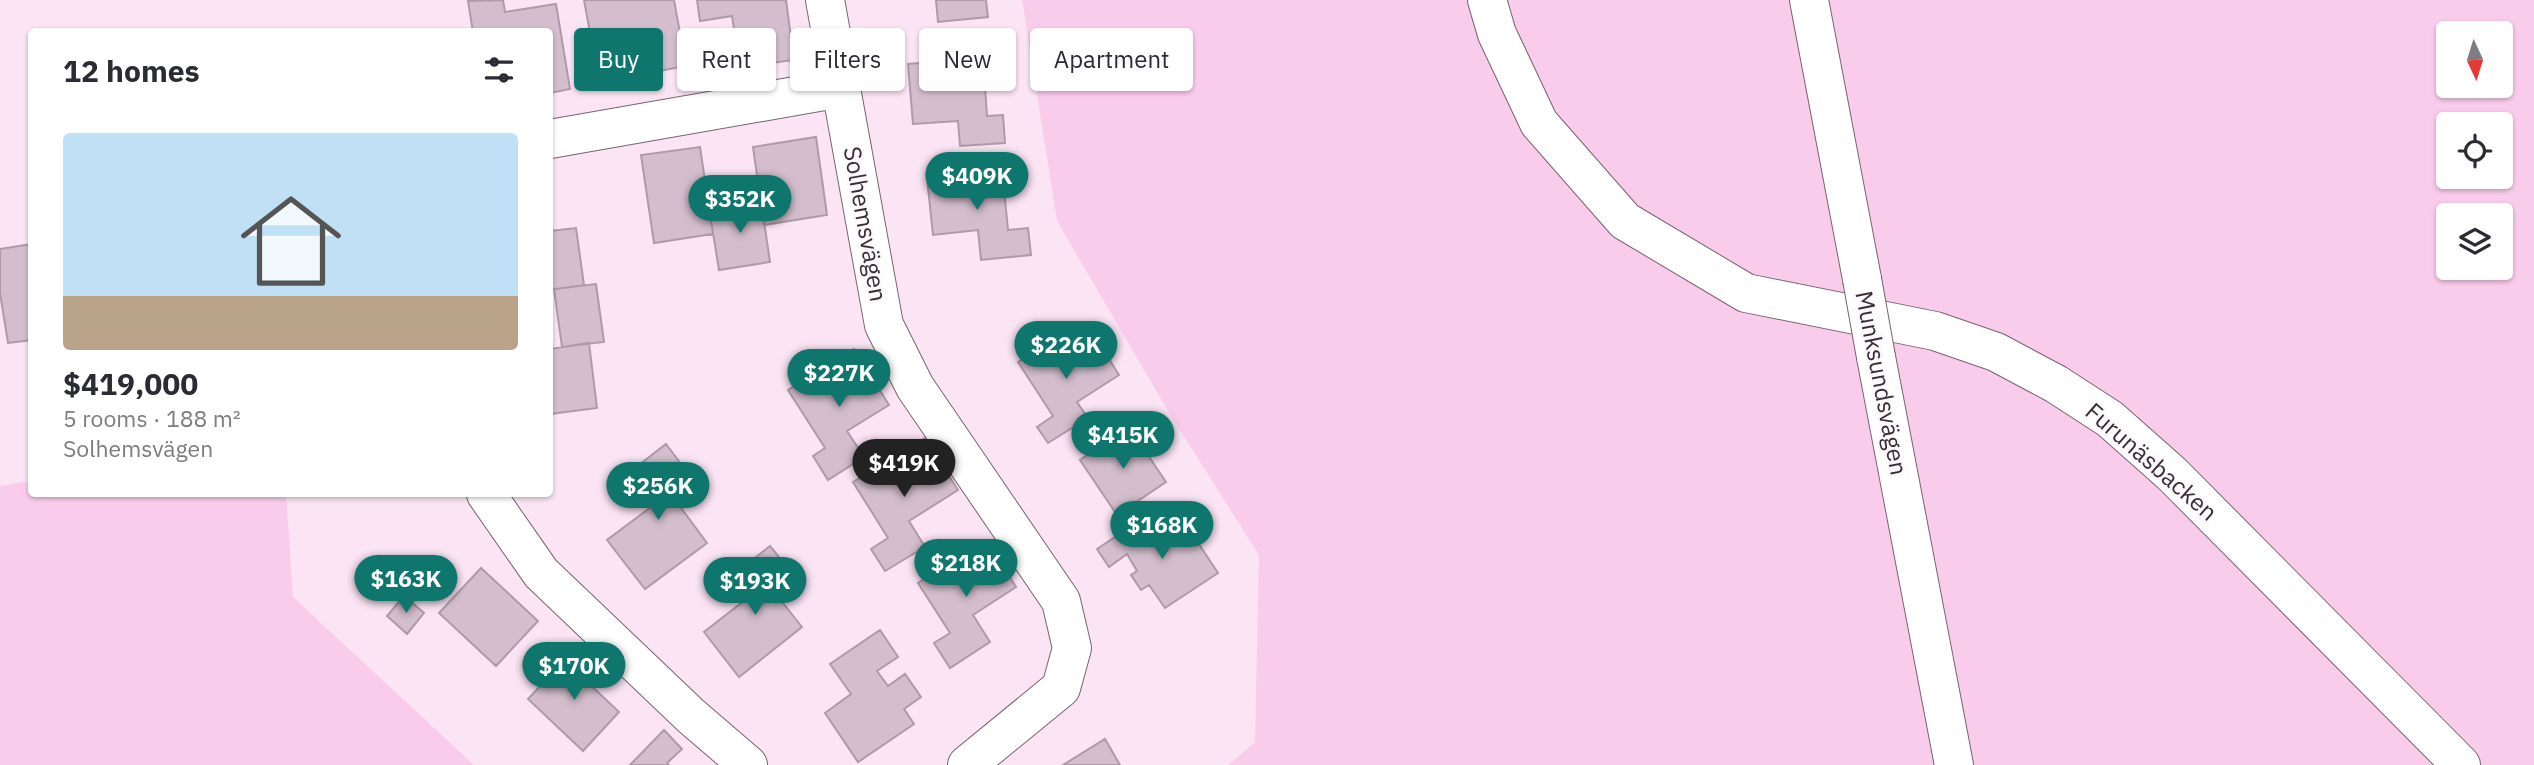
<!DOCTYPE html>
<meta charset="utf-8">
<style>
body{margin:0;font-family:"IBM Plex Sans",sans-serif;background:#f7f7f7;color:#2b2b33;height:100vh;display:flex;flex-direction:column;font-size:26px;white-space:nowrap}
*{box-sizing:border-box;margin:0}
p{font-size:23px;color:#7c7c81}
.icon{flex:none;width:38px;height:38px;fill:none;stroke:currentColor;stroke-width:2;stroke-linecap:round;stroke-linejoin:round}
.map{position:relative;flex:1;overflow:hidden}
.panel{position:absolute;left:28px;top:28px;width:525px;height:469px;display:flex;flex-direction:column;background:#fff;border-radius:7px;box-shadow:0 2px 5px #0004}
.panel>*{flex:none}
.banner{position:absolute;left:574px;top:28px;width:665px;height:63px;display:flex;gap:14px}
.needle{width:46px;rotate:176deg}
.controls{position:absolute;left:2436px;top:21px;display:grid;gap:14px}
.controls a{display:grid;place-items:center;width:77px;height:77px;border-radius:7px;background:#fff;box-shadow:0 2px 5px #0004;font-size:35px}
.price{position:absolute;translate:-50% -60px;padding:0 16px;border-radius:24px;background:#0f766e;color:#fff;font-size:23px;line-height:46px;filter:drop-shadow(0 2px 4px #0008)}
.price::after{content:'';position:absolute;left:50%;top:42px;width:21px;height:16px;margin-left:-10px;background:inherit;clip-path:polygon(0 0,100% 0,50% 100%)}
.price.on{background:#222;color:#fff}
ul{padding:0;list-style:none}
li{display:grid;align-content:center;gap:14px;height:371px;padding:0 35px}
li span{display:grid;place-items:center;height:217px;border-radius:7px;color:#555}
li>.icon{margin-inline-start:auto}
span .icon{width:126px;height:126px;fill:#fffc;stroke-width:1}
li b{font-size:30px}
h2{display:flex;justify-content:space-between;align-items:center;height:84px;padding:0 35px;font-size:30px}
.chip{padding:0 24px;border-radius:7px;background:#fff;box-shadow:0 2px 5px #0004;font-size:24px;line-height:63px}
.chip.on{background:#0f766e;color:#fff}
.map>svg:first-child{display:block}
</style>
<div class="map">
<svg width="2534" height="765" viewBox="0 0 2534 765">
<rect width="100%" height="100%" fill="#fbe4f4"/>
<!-- green -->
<path fill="#faccec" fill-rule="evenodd" d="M1022,0H2534V765H1228L1255,742L1259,555L1171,416L1057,221ZM2448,33H2501V86H2448ZM2448,124H2501V177H2448ZM2448,215H2501V268H2448Z
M31,481L32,494H286L293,597L474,765H0V486Z"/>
<!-- building -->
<path fill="#d4becd" stroke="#af9aa9" stroke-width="2" d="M503,0L505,12L556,4L570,89L550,93V32H473L468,1Z
M584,0H674L686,66L627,77L619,33L591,38Z
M697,0H786L794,60L740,67L732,16L700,21Z
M936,0H986L988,17L938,22Z
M983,58L987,116L1003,115L1005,143L960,146L958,121L913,124L908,64Z
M816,137L827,215L764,225L753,147Z
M700,147L713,234L654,243L641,155Z
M1002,169L1008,230L1028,228L1031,255L981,260L978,230L933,235L927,178Z
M761,201L770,262L719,270L709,208Z
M576,228L584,285L550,290V231Z
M32,244V340L8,343L0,293V249Z
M596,284L604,342L562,347L554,289Z
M1067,330L1086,359L1102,348L1119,375L1077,402L1088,418L1048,443L1037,427L1053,416L1018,362Z
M589,343L597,408L550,414V349Z
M854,349L889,405L847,431L864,457L828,480L813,456L825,448L788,390Z
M1129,427L1166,482L1117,515L1080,460Z
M925,438L958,490L909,521L925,547L885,571L871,549L888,538L853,482Z
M666,444L691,477L670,493L707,543L645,589L607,540L651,507L626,475Z
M1183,520L1218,573L1165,608L1149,585L1141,590L1131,575L1137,571L1127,554L1109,567L1097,549L1136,523L1149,542Z
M986,540L1016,587L973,615L990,642L950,668L934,643L950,633L918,583Z
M770,546L788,568L768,584L802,627L739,677L704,632L750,596L733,575Z
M481,568L538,621L496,666L439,613Z
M404,596L424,613L407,634L387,616Z
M880,630L898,657L877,671L888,686L905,674L921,697L904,709L914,724L858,762L825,713L851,694L830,664Z
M575,649L593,666L582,677L619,712L583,751L528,699Z
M664,730L682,749L667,763L669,765H630Z
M1105,739L1120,765H1063Z"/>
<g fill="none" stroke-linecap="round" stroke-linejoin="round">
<defs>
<path id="minor" d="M825,0L884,325L915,387L1061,601L1072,648L1061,688L967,765
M1487,0L1497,34L1539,123L1625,221L1746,293L1935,331L1996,352L2056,384L2110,419L2172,474L2461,765
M1809,0L1862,279
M550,139L841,88
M1876,357L1954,765
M486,494L541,573L691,716L748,765"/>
</defs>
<!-- minor casing -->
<use href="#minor" stroke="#776471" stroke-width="40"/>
<!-- minor -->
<use href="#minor" stroke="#fff" stroke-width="38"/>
<defs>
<path id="minor-bridge" d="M1862,279L1876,357"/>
</defs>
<!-- minor-bridge casing -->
<use href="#minor-bridge" stroke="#776471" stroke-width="40" stroke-linecap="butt"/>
<!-- minor-bridge -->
<use href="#minor-bridge" stroke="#fff" stroke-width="38"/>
</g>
<g text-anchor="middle" stroke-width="5" stroke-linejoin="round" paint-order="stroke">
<!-- street labels -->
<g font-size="24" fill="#372f35" stroke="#fcf8fb">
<text transform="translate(865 224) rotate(80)" y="8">Solhemsvägen</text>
<text transform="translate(1881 383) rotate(79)" y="8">Munksundsvägen</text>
<text transform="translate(2151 462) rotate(41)" y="8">Furunäsbacken</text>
</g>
</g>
</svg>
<div class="controls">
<a><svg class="needle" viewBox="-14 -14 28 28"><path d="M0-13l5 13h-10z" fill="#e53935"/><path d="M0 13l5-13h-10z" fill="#7c7c81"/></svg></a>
<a><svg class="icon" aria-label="locate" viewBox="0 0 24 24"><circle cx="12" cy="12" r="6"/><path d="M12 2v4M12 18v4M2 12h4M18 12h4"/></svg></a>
<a><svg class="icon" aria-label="layers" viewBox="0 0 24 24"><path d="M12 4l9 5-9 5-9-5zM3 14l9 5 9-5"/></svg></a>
</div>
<b class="price" style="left:977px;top:212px">$409K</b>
<b class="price" style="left:740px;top:235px">$352K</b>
<b class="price" style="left:1066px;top:381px">$226K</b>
<b class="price" style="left:839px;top:409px">$227K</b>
<b class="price" style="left:1123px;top:471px">$415K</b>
<b class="price on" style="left:904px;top:499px">$419K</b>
<b class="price" style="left:658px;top:522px">$256K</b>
<b class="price" style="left:1162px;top:561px">$168K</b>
<b class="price" style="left:966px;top:599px">$218K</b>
<b class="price" style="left:406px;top:615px">$163K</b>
<b class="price" style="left:755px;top:617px">$193K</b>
<b class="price" style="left:574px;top:702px">$170K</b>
<div class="banner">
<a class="chip on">Buy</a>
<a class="chip">Rent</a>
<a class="chip">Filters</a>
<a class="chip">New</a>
<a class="chip">Apartment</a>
</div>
<section class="panel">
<h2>12 homes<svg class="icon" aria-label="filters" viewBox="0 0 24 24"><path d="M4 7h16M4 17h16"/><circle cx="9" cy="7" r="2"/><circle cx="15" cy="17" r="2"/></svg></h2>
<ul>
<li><span style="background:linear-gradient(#bfe0f5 75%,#b9a48a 0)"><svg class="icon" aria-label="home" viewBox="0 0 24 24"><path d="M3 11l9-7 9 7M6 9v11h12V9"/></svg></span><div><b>$419,000</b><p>5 rooms · 188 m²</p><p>Solhemsvägen</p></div></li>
</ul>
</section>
</div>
